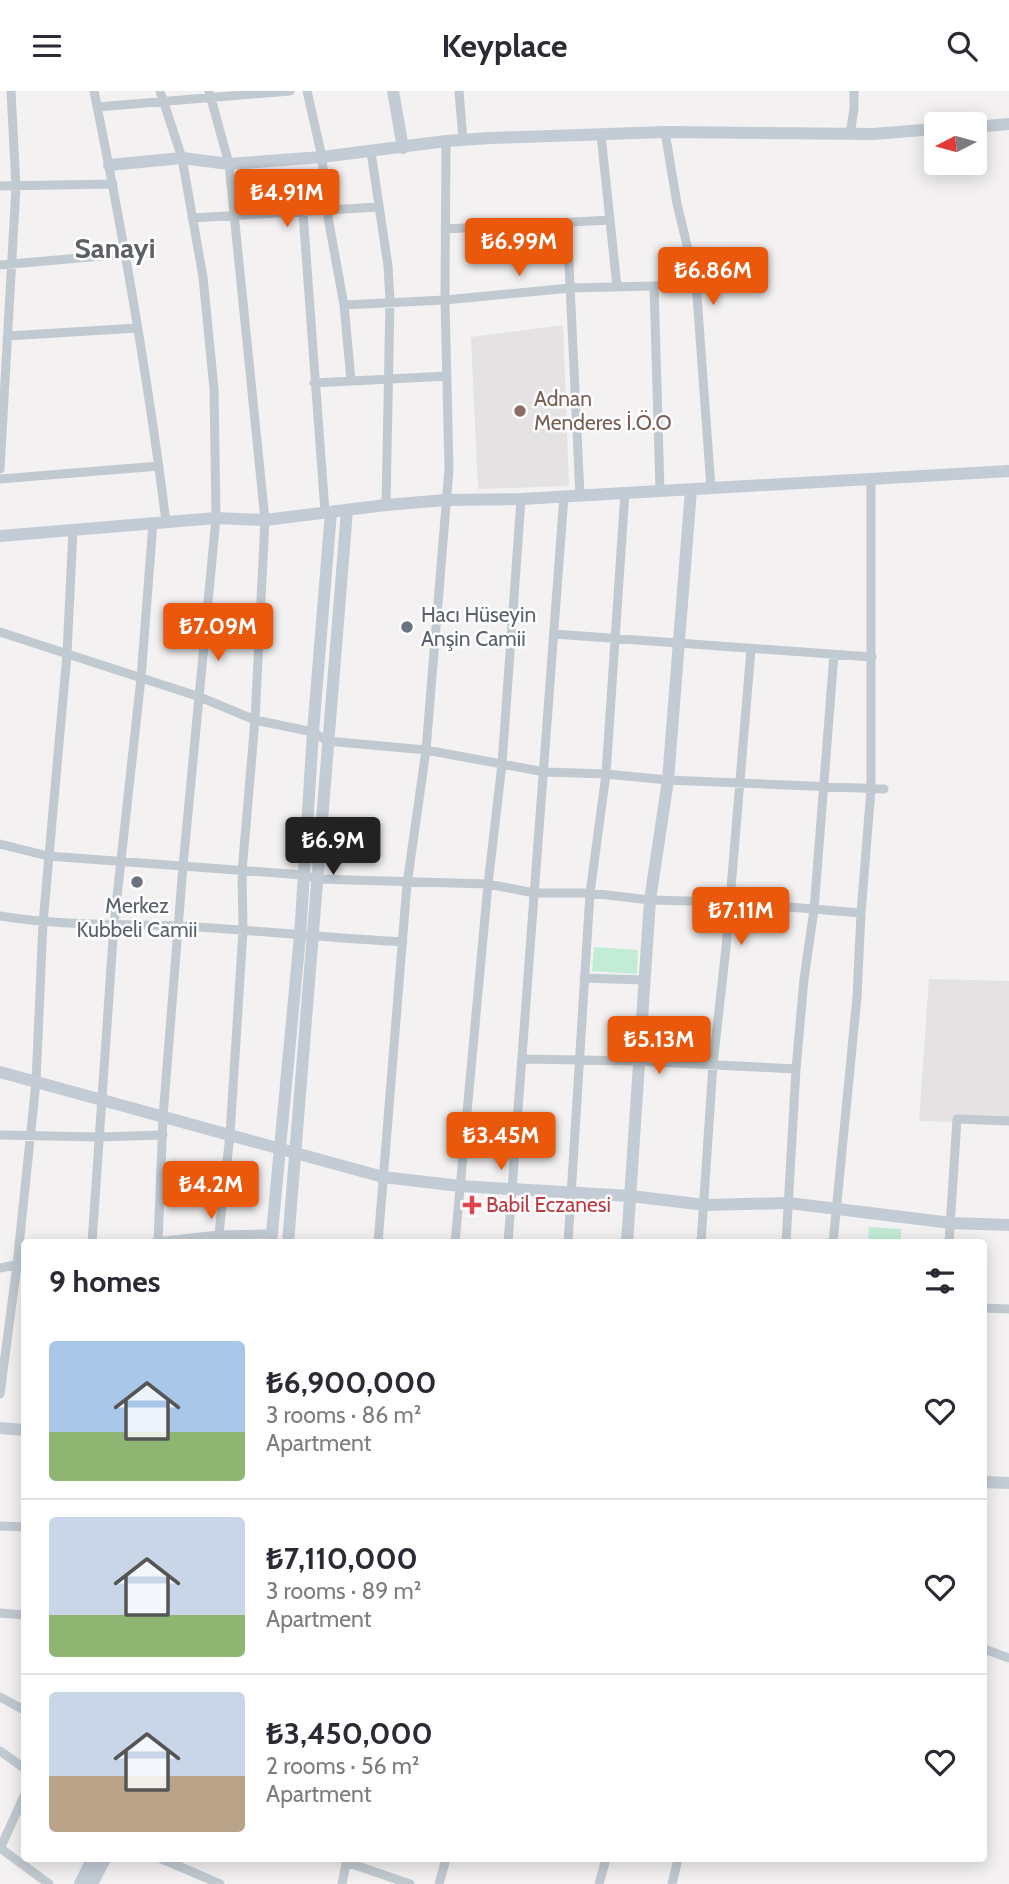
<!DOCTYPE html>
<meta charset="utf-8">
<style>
body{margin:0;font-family:Cabin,sans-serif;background:#f2f2f3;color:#2b2b33;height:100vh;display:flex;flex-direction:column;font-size:26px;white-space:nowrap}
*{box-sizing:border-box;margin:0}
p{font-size:23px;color:#7c7c81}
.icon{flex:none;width:38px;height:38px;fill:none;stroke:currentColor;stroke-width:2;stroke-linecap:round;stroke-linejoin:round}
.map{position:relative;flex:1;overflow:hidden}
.sheet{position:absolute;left:21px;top:1148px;width:966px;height:623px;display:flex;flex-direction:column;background:#fff;border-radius:7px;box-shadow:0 4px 18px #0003}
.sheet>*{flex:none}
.needle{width:46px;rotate:264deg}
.controls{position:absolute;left:924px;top:21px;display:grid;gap:14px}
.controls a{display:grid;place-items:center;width:63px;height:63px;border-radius:7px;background:#fff;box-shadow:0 4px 18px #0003;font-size:35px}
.price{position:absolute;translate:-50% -60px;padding:0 16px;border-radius:7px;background:#ea580c;color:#fff;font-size:23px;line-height:46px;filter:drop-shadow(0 2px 4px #0008)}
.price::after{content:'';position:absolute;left:50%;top:42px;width:21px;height:16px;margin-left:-10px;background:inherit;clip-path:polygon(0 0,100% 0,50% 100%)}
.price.on{background:#222;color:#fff}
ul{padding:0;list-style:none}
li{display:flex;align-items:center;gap:21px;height:175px;padding:0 28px}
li+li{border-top:2px solid #e1e1e2}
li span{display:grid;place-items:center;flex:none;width:196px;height:140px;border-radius:7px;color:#555}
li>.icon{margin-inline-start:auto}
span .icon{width:84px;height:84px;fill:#fffc;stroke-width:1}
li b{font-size:30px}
h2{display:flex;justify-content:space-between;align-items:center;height:84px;padding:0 28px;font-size:30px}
header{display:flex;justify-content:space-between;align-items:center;height:91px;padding:0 28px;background:#fff;font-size:32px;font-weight:700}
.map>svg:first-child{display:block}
</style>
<header><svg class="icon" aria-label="menu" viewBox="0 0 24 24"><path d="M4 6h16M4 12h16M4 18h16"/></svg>Keyplace<svg class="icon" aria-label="search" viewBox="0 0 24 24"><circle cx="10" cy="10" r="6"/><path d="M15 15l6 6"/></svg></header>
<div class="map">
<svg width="1009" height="1793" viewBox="0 0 1009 1793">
<rect width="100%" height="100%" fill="#f3f1f1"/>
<!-- education -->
<path fill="#e4e2e2" d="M563,234L569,395L478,398L471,246Z
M929,888L1009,890V1032L919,1030Z"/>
<!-- green -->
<path fill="#c3ecd6" d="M594,856L638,859L637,883L592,880Z
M869,1136L901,1138V1151H868Z"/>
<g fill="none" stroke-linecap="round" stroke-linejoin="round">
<!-- street -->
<path stroke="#c2cad1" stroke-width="9" d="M94,0C123,143 148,287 166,431
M209,0L229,73L265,429L255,629L242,781L243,839L230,1044L218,1152
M307,0L322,66L327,121L344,214L351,289
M459,0L463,49
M97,16L290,0
M665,41L677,113L696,191L711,397
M850,43L854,18V0
M601,44L617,196
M371,61L388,175L390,210L386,414
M0,95L113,93
M303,122L325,421
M192,127L379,116
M567,131L580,404
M445,138L610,129
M0,174L125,163
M654,195L660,399
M344,214L445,209L570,197L654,195L696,191
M8,245L137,237
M314,292L447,285
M0,378L16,96L11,0
M0,388L159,375
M0,541L200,606L255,629L313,641L327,650L426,659L545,681L606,683L668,689L884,698
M554,543L872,566
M0,753L48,765L303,784L317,788L488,793L534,802H590L650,809L729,811L861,822
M0,825C60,835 120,833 180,835C255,839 329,847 403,851
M584,887L644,889
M523,968L638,970L796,978
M0,1044L99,1046L163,1044
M155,1151L218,1144L272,1143
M92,1152L114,833L141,587L153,432
M158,1152L163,1026L183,775L216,427L214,298L203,186L182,67L160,0
M378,1152L407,793L426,659L449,378L445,209L446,50
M455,1152L488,793L502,673L521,408
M508,1152L564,405
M568,1152L590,802L606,683L625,401
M701,1152L713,973L726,857L751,558
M786,1152L796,978L804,888L814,819L834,563
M833,1152L857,906L861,822L871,698V387
M949,1152L957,1028L1009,1030
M0,1177L24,1172
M984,1217L1009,1218
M0,1303L17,1174L36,991L43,832L67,563L73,439
M0,1435L24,1436
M0,1522L24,1524
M984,1558L1009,1567
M0,1606L24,1619
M0,1660L24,1677
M0,1757L49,1793
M0,1758L24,1705
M162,1768L220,1793
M346,1771L410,1793
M342,1793L347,1768
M439,1793L446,1768
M599,1793L606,1768
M672,1793L678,1768"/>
<!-- secondary -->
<path stroke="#c3cbd5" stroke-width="12" d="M393,0L403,57
M975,36L1009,33
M109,74L182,67L229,73L322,66L446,50L490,47L665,41L873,43L936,38
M0,445L216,427L265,429L386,414L445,409L521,408L1009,380
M0,981L383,1086L460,1095L631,1105L705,1114L789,1112L951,1132L1009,1134
M271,1152L300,845L313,641L331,421
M288,1152L347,419
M627,1152L650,809L668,689L691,399
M0,1337L24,1339
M984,1391L1009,1392
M80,1793L92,1768
M92,1793L105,1768"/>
</g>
<!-- markers -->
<circle fill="#8d6e63" stroke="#fff" stroke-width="2.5" cx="520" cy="320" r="7"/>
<g fill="#6b7280" stroke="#fff" stroke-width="2.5">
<circle cx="407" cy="536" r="7"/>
<circle cx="137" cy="791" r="7"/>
</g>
<path fill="#e0444e" stroke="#fff" stroke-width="2.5" d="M468.5 1103.5h7v7h7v7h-7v7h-7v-7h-7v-7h7z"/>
<g text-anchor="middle" stroke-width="5" stroke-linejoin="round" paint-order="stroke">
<!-- education labels -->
<g font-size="21" fill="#785e54" stroke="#fff" text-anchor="start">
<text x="534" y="315">Adnan<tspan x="534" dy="24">Menderes İ.Ö.O</tspan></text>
</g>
<!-- worship labels -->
<g font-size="21" fill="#5b616d" stroke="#fff" text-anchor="start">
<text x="421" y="531">Hacı Hüseyin<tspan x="421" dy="24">Anşin Camii</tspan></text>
<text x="137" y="822" text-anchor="middle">Merkez<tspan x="137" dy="24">Kubbeli Camii</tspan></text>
</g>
<!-- health labels -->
<g font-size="21" fill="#be3a42" stroke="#fff" text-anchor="start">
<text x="486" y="1121">Babil Eczanesi</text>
</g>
<!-- district labels -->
<g font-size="28" font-weight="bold" fill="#5d6065" stroke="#fff">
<text x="115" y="167">Sanayi</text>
</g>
</g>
</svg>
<div class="controls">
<a><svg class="needle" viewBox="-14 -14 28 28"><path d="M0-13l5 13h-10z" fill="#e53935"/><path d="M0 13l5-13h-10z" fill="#7c7c81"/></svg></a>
</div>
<b class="price" style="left:287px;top:138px">₺4.91M</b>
<b class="price" style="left:519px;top:187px">₺6.99M</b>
<b class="price" style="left:713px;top:216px">₺6.86M</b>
<b class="price" style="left:218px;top:572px">₺7.09M</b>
<b class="price on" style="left:333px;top:786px">₺6.9M</b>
<b class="price" style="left:741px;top:856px">₺7.11M</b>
<b class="price" style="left:659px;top:985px">₺5.13M</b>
<b class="price" style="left:501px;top:1081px">₺3.45M</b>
<b class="price" style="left:211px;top:1130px">₺4.2M</b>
<section class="sheet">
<h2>9 homes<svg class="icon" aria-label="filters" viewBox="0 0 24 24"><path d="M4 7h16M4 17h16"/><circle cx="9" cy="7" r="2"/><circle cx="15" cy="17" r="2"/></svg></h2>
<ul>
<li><span style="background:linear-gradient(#a9c7e8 65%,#8fb573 0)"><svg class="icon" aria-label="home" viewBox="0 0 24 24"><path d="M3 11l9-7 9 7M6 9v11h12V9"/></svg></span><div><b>₺6,900,000</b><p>3 rooms · 86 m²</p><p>Apartment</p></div><svg class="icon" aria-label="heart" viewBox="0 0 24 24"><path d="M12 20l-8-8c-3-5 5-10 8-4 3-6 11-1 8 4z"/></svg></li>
<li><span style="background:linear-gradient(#c9d6e8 70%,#8fb573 0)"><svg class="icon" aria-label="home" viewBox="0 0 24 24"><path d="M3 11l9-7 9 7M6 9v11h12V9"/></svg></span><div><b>₺7,110,000</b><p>3 rooms · 89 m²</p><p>Apartment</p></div><svg class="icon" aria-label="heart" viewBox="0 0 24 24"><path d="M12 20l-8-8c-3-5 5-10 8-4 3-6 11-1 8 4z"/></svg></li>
<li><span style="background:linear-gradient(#c9d6e8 60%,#b9a48a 0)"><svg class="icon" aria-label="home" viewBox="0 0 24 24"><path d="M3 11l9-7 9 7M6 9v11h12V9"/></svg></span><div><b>₺3,450,000</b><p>2 rooms · 56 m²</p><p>Apartment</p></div><svg class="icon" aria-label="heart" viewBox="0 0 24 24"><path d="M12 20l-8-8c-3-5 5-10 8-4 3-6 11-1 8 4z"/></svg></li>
</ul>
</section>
</div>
